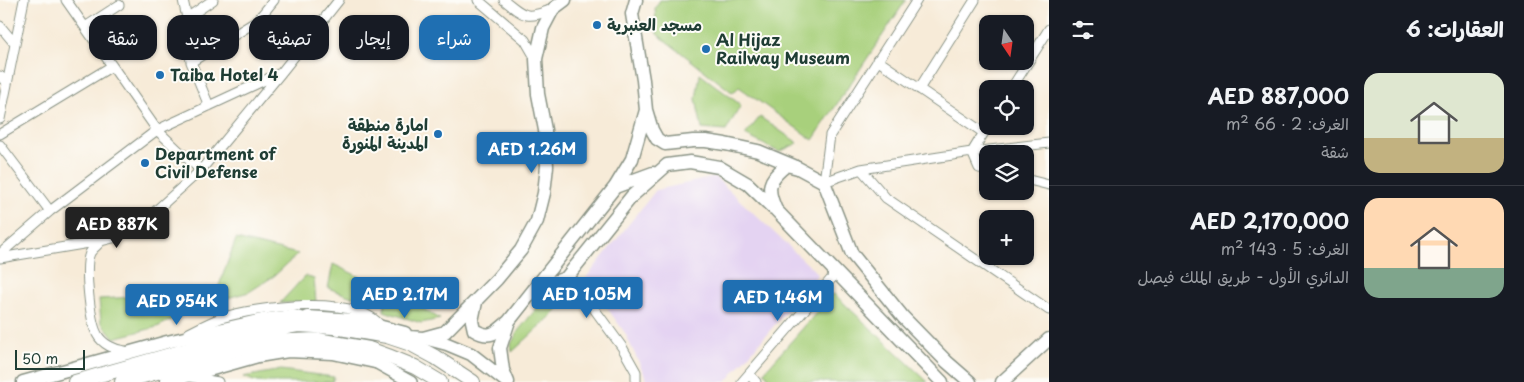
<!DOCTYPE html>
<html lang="ar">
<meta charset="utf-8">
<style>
body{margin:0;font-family:"Playpen Sans","Playpen Sans Arabic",sans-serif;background:#20242c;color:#f1f3f6;direction:rtl;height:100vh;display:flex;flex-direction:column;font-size:19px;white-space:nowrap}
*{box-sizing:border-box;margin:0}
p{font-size:16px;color:#9ea1a6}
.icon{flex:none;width:28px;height:28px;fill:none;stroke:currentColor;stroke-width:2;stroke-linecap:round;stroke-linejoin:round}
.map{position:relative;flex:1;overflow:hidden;direction:ltr}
.drawer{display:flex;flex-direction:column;background:#171b24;width:475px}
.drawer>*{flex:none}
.banner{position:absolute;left:15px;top:15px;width:475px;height:45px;direction:rtl;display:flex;gap:10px}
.needle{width:32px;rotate:167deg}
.buttons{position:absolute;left:979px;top:15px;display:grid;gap:10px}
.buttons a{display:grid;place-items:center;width:55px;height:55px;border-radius:10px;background:#171b24;box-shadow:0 1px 4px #0004;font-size:25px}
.scale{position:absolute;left:15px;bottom:12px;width:70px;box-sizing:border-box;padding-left:5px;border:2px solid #1f3d34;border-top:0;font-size:14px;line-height:18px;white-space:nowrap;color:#1f3d34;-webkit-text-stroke:4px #fdfcf7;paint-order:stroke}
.price{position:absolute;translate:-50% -42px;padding:0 11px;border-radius:5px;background:#1f6fb2;color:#fff;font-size:16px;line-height:32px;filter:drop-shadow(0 1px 2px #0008)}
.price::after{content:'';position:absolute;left:50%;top:30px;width:15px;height:11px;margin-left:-8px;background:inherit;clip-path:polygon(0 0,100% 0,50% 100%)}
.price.current{background:#222;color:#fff}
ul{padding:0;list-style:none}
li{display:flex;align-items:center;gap:15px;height:125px;padding:0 20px}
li+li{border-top:1px solid #363941}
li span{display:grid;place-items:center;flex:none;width:140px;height:100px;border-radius:15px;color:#555}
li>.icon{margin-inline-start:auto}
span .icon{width:60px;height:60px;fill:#fffc;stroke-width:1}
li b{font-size:21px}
h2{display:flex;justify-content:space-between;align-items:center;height:60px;padding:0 20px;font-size:21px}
.pill{padding:0 18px;border-radius:15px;background:#171b24;box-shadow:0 1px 4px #0004;font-size:18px;line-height:45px}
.pill.current{background:#1f6fb2;color:#fff}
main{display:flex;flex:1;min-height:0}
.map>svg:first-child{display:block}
</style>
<main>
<section class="drawer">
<h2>العقارات: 6<svg class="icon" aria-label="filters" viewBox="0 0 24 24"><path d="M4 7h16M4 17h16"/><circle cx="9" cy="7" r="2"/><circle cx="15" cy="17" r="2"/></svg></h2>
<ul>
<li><span style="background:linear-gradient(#dfe7d0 65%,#c2b280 0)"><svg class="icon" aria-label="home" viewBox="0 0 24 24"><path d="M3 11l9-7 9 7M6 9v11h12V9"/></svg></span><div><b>AED 887,000</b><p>الغرف: 2 · 66 m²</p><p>شقة</p></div></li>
<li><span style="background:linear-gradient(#ffd9b3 70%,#7fa58c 0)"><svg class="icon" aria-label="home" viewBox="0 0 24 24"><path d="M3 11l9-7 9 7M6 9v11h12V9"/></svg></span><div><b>AED 2,170,000</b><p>الغرف: 5 · 143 m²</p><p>الدائري الأول - طريق الملك فيصل</p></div></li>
</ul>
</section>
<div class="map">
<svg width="1049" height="382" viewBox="0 0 1049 382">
<rect width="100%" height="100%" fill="#fdfcf7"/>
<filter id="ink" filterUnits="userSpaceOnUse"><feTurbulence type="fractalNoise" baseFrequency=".02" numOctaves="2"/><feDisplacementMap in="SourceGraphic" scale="10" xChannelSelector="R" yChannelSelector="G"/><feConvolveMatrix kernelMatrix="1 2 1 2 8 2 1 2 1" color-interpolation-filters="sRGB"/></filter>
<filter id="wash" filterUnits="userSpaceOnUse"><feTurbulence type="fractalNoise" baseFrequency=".0096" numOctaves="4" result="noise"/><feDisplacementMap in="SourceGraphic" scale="20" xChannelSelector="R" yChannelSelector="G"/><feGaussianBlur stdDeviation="1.12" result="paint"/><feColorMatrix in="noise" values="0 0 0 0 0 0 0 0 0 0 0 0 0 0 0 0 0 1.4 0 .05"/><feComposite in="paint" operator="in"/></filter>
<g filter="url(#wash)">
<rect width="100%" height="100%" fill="#f7ebd8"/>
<!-- built -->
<path fill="#e4d3f2" d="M715,177L818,274L726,382H648L625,333L586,278L656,190Z"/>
<!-- green -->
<path fill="#a8d07b" stroke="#648658" d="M660,0H906L813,140L739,87L733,93L657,34L655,8Z
M700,74L741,105L726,131L702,129L696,99Z
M760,117L798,143L779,152L745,135Z
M236,239L298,254L274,276L249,292L213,302Z
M333,264L364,279L360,300L328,288Z
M305,276L314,279L316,302L280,303Z
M555,286L569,300L512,352L511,344L518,331Z
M387,287L440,319L421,323L384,311Z
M833,294H834L928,382H773L764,372Z
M170,295L208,302L157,327L114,338L101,322L99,299Z
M281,370L334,377L332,382H257L243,377Z"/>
</g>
<g filter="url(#ink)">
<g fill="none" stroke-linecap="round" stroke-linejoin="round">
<defs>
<path id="minor" d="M66,0L157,130L179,151L201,170L281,73L339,0
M183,0L187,18L189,47L191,62L209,106
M478,0L525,40L536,59
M504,0C526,18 527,19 553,9
M917,0L830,135L824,182L861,169L972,152L1049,143
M187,18L213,0
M0,26L15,44
M85,27L119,5
M877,60L984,133
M191,62L257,21L274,0
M0,76L7,83
M919,89L975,0
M1011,89L1049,29
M0,119L24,0
M0,134L112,66
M0,145L50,211
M861,169L886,198L1049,310
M988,170L979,168L972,152L988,126
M1025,179L1049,185
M101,241C98,245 92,249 90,253C84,266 90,321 97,334C102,344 115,350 125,351
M0,254L50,211L157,130L278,74
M0,258L101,241L113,238L142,223L201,170
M566,278L587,299L622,347L636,372V382
M189,333C199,328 210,322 221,318C256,307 356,293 381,326
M749,374L756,382
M190,377L218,382
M742,382L832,278L833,271"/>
<path id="tertiary" d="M372,355L375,362L411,382"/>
<path id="secondary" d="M636,0L632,14L643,80L646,110L652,130L657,139L665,144L693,141H706L725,144L758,151L794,166
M615,187L653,173
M536,288L566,278L632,196L667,165L690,162L719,167L748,184L773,208
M476,302L472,321L474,330C491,340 496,332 509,321L615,187L632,159L646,110
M307,317L355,320L405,333
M395,336L423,338L445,332L497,279L521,250L537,221L544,193L547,166L545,130L538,94L536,59L543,28L553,9L565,0
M424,338L447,344L471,354L507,382
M23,382L167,342L262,320L293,316L314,322
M166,382L258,356L288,351L333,353L375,362
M508,382L503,370L500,348L509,321
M942,382L776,210C766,188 768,179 787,165L798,168L824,182L852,254L903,317L947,362L970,382
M1002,382L1049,339"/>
<path id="trunk" d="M75,382L240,335L298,325L334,327L387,336L411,344L435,357L473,382
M122,382L241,348L268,342L317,340L369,349L388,356L415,367L440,382"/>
</defs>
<!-- minor casing -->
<use href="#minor" stroke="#8b9486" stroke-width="11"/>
<!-- tertiary casing -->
<use href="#tertiary" stroke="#8b9486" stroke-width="14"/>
<!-- secondary casing -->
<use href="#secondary" stroke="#8b9486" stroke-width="15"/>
<!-- trunk casing -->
<use href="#trunk" stroke="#8b9486" stroke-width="16"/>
<!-- minor -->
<use href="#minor" stroke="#fff" stroke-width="9"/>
<!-- tertiary -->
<use href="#tertiary" stroke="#fff" stroke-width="11"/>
<!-- secondary -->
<use href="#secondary" stroke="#fff" stroke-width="12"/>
<!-- trunk -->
<use href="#trunk" stroke="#fff" stroke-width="14"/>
</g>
</g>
<!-- markers -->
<g fill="#1f6fb2" stroke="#fdfcf7" stroke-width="2">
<circle cx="597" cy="25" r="5"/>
<circle cx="706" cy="49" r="5"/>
<circle cx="160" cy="75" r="5"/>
<circle cx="438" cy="134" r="5"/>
<circle cx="145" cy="163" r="5"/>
</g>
<g text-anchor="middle" stroke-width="4" stroke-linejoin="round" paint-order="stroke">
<!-- poi labels -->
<g font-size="16" font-weight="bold" fill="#1f3d34" stroke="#fdfcf7" text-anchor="start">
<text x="607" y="31">مسجد العنبرية</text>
<text x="716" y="46">Al Hijaz<tspan x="716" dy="18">Railway Museum</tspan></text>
<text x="170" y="81">Taiba Hotel 4</text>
<text x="428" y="131" text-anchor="end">امارة منطقة<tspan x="428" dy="18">المدينة المنورة</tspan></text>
<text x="155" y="160">Department of<tspan x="155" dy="18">Civil Defense</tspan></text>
</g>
</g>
</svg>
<div class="buttons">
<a><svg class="needle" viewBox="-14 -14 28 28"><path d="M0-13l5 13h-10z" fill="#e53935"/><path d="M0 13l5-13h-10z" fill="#9ea1a6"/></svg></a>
<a><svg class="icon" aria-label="locate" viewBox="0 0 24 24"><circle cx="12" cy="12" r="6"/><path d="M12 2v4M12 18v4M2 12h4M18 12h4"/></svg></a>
<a><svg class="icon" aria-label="layers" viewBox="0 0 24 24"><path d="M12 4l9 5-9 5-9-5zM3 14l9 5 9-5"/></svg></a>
<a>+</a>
</div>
<div class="scale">50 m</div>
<b class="price" style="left:532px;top:174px">AED 1.26M</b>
<b class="price current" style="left:117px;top:249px">AED 887K</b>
<b class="price" style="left:405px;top:319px">AED 2.17M</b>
<b class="price" style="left:587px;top:319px">AED 1.05M</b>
<b class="price" style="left:778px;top:322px">AED 1.46M</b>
<b class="price" style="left:177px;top:326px">AED 954K</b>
<div class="banner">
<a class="pill current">شراء</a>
<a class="pill">إيجار</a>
<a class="pill">تصفية</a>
<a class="pill">جديد</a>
<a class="pill">شقة</a>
</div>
</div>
</main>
